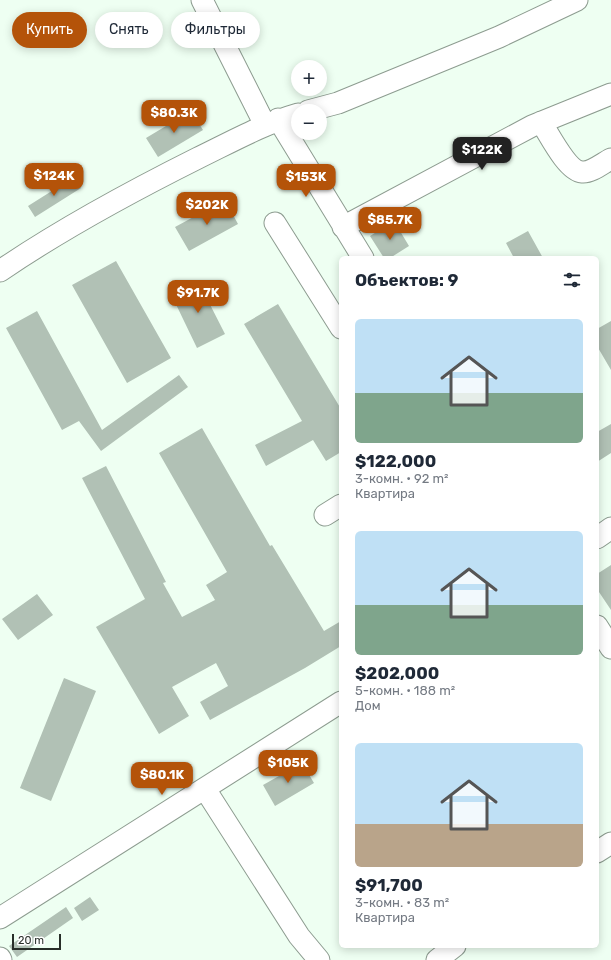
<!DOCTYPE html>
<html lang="ru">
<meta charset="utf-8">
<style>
body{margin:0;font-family:Rubik,sans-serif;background:#f6f6f7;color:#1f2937;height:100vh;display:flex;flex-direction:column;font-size:15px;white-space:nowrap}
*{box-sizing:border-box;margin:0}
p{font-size:13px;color:#747a83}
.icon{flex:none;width:22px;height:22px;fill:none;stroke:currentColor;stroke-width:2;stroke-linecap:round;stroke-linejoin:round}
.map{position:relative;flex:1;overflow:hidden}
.sheet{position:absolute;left:339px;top:256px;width:260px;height:692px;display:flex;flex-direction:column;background:#fff;border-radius:6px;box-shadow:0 2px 10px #0003}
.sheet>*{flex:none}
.guide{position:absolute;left:12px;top:12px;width:267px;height:36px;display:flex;gap:8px}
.fabs{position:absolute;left:291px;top:60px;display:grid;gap:8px}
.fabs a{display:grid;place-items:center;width:36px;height:36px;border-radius:50%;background:#fff;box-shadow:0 2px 10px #0003;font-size:20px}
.scale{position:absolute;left:12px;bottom:10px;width:49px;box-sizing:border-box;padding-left:4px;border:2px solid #282e29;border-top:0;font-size:11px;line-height:14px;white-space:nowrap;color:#282e29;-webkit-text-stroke:3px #fff;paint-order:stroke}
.price{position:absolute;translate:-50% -34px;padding:0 9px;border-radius:8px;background:#b45309;color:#fff;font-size:13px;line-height:26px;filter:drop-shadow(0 1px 2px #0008)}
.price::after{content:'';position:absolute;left:50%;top:24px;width:12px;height:9px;margin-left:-6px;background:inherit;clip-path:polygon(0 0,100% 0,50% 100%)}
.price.current{background:#222;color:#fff}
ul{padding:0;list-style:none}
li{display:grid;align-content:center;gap:8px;height:212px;padding:0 16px}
li span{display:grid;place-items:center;height:124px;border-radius:6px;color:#555}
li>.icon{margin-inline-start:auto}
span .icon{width:72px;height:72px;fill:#fffc;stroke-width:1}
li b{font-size:17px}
h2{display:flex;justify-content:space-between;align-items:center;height:48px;padding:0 16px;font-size:17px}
.chip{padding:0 14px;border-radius:18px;background:#fff;box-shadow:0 2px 10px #0003;font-size:14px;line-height:36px}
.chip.current{background:#b45309;color:#fff}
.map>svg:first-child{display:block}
</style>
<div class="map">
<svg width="611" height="960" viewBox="0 0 611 960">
<rect width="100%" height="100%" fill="#eefff2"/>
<!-- building -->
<path fill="#b1c1b5" d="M191,111L203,130L158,157L146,138Z
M74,177L81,188L35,217L28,206Z
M225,200L238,224L189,251L175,227Z
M394,221L409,246L390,258H384L370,236Z
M528,231L543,258H514L506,243Z
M116,261L171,358L127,383L72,285Z
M198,281L225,334L197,348L171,294Z
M278,304L341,409V452L326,461L313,440L266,466L255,445L302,421L244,324Z
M37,311L102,430L179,375L188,387L101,451L79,421L62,430L6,328Z
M611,321V370L597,346V329Z
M611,424V453L597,462V432Z
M202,428L270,546L272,545L324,631L341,621V646L305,668L210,720L200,702L228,686L216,663L172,687L189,716L159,734L96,627L145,599L82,478L106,466L166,582L163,583L182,617L215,600L206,585L227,572L159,453Z
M611,565V610L597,589V574Z
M37,594L53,615L18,640L2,619Z
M64,678L96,691L51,801L20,788Z
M302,763L314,783L275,806L263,785Z
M90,897L99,910L82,921L74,908Z
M66,907L73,918L17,957L9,946Z"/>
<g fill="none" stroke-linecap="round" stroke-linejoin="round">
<defs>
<path id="minor" d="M202,0L265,125
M308,111L338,103L499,37L577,0
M278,119L363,258
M541,122C549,134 567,171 582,172C591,173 603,163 611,159
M275,223L341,328
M343,227L532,126L611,94
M0,271C63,228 130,192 198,158C231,142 263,124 298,114
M325,515L341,505
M597,538L611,528
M597,626L611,648
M205,789L299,936L319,960
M597,852L611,843
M0,918L341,702
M0,958L1,960
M437,960L455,946"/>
</defs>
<!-- minor casing -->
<use href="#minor" stroke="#8d9c90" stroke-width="23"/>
<!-- minor -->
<use href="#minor" stroke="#fff" stroke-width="21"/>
</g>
</svg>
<div class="fabs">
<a>+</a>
<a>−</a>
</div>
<div class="scale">20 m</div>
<b class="price" style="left:174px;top:134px">$80.3K</b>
<b class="price current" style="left:482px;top:171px">$122K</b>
<b class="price" style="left:54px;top:197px">$124K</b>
<b class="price" style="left:306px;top:198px">$153K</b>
<b class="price" style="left:207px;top:226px">$202K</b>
<b class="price" style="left:390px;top:241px">$85.7K</b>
<b class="price" style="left:198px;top:314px">$91.7K</b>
<b class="price" style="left:288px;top:784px">$105K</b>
<b class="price" style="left:162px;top:796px">$80.1K</b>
<div class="guide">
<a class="chip current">Купить</a>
<a class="chip">Снять</a>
<a class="chip">Фильтры</a>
</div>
<section class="sheet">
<h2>Объектов: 9<svg class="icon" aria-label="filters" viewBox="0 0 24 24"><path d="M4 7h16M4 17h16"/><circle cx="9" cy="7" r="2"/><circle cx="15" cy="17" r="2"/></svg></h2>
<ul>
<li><span style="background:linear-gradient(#bfe0f5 60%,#7fa58c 0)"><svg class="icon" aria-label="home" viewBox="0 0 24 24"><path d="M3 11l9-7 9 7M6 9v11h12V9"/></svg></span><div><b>$122,000</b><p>3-комн. · 92 m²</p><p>Квартира</p></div></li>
<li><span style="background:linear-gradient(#bfe0f5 60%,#7fa58c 0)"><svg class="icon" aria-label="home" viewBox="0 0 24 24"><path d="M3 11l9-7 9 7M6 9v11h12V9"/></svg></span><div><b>$202,000</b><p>5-комн. · 188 m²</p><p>Дом</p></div></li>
<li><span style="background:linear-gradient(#bfe0f5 65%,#b9a48a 0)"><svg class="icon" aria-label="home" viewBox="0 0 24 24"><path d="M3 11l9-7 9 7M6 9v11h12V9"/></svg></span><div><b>$91,700</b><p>3-комн. · 83 m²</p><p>Квартира</p></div></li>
</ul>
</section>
</div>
